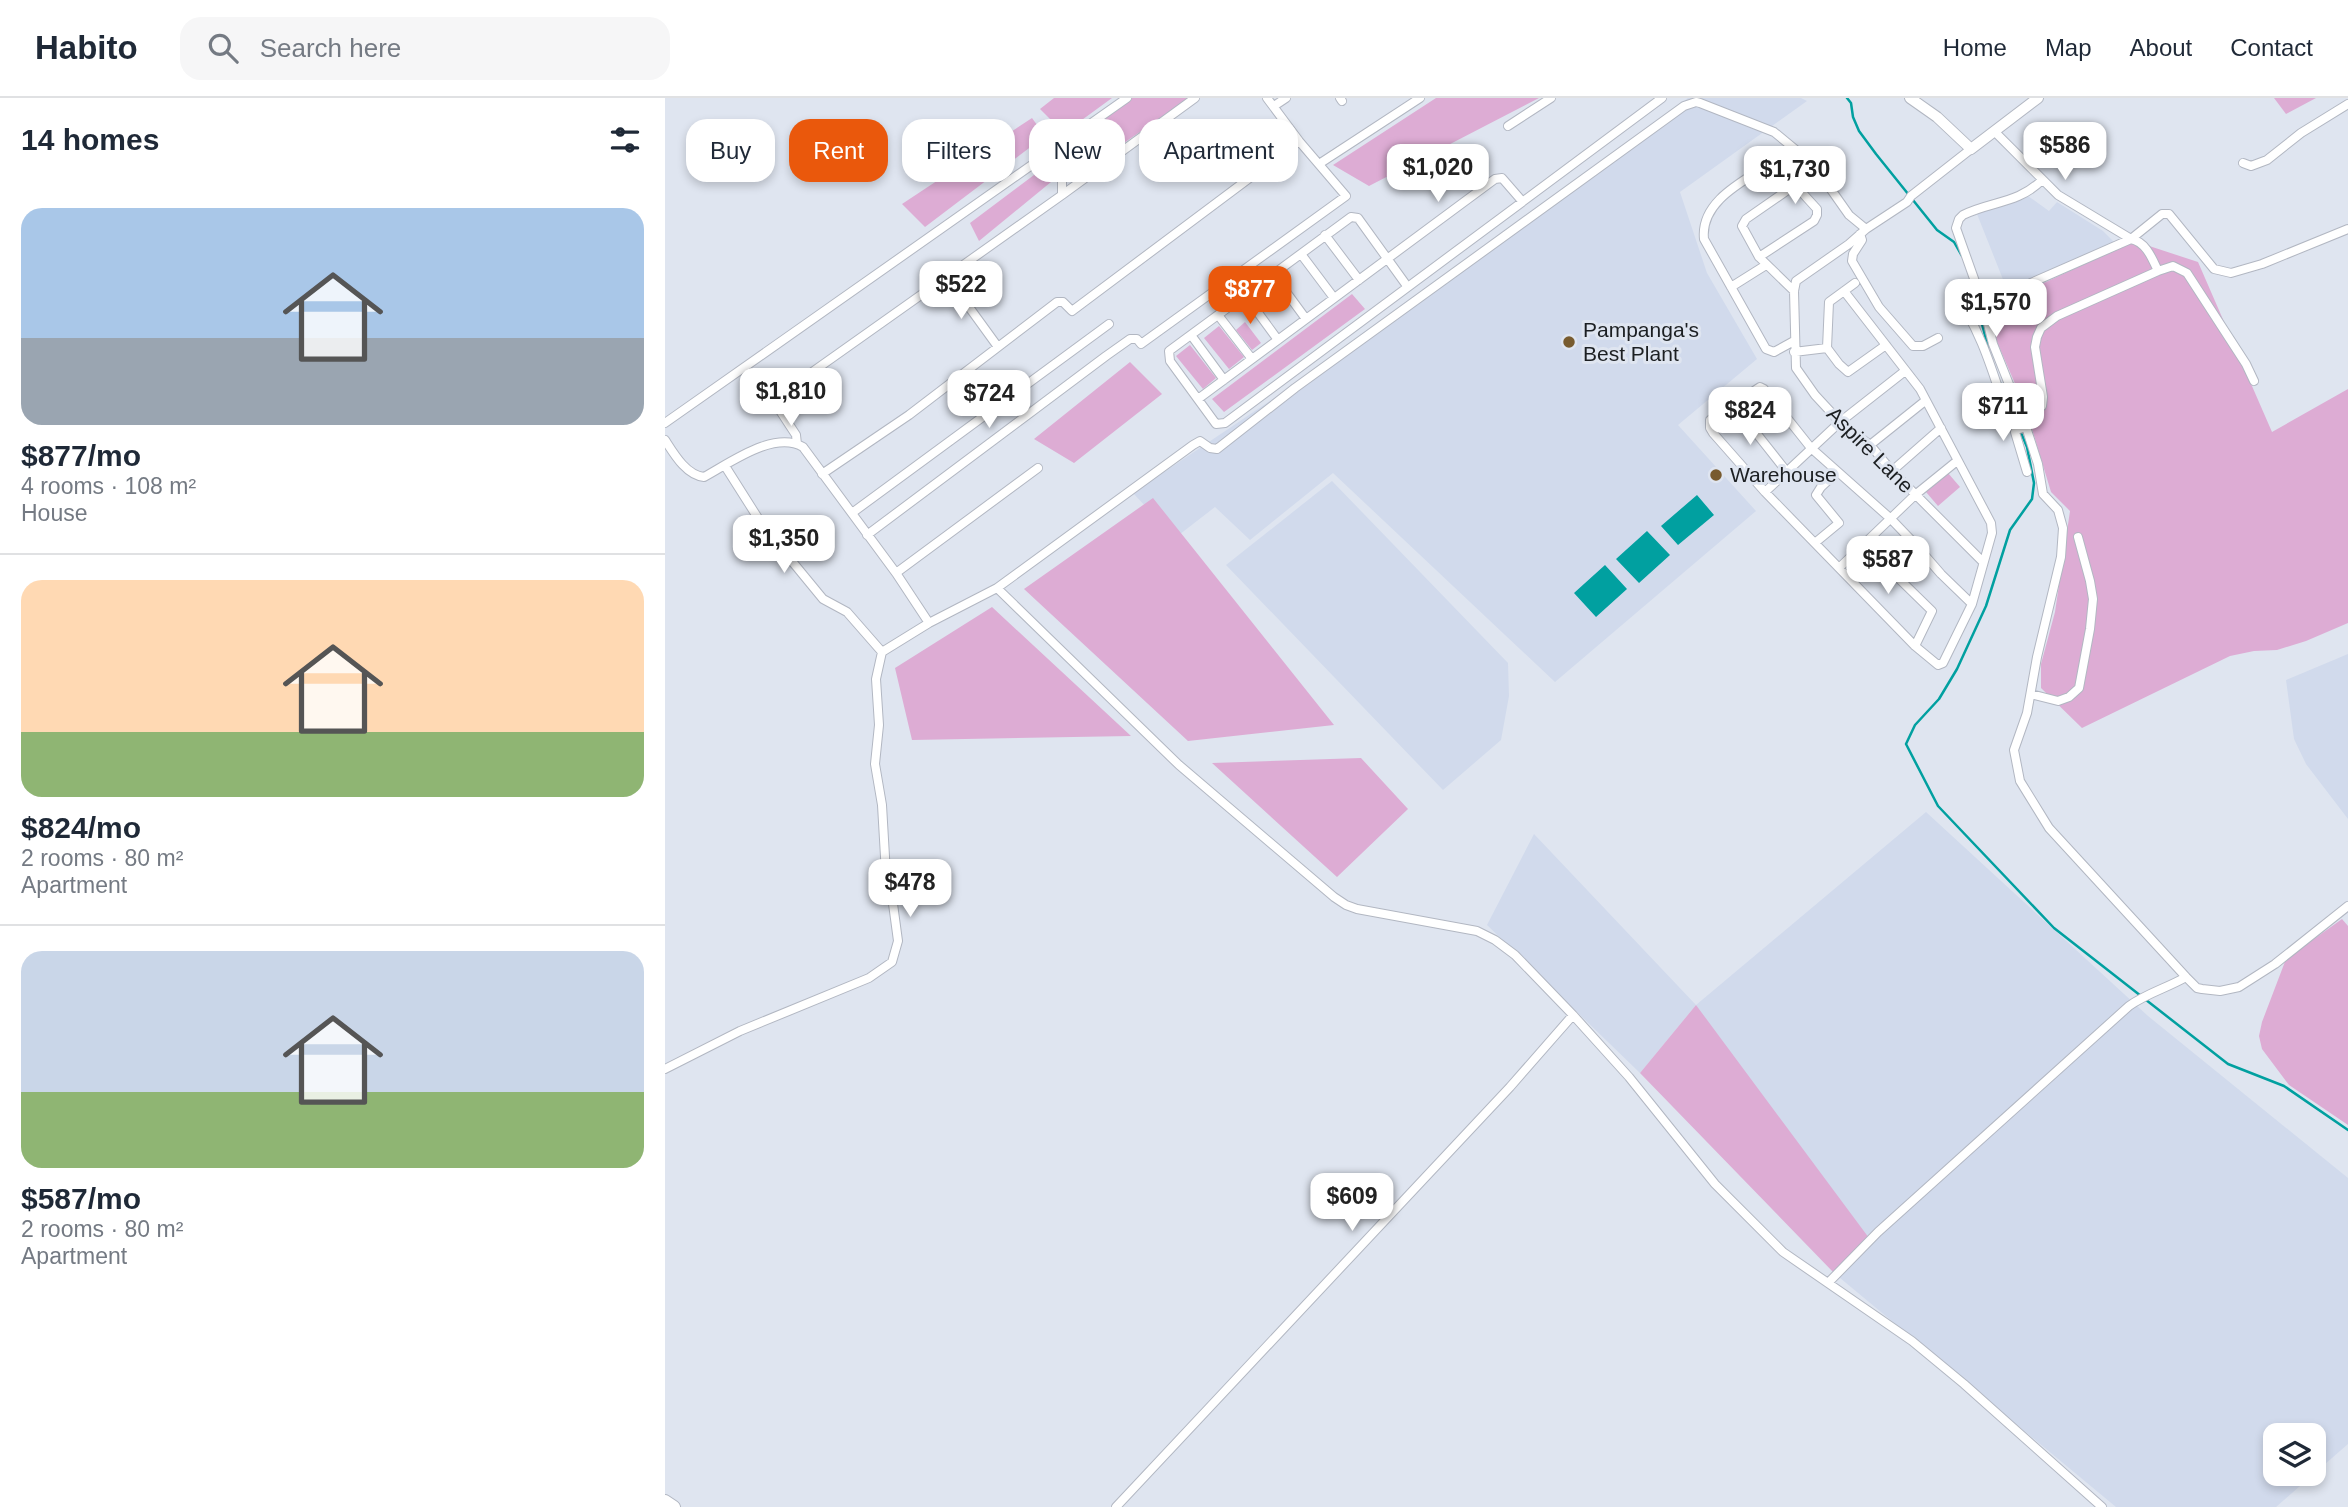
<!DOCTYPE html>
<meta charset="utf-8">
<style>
body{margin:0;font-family:Helvetica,sans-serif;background:#f6f6f7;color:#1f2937;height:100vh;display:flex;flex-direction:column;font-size:26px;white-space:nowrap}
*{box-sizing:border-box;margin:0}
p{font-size:23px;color:#747a83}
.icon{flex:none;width:38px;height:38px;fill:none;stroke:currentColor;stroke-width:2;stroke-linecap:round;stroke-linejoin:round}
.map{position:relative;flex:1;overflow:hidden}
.details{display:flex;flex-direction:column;background:#fff;width:665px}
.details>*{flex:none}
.hud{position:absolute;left:21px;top:21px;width:665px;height:63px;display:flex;gap:14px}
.buttons{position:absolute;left:1598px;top:1325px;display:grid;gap:14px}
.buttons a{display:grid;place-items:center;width:63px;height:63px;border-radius:14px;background:#fff;box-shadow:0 4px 10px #0003;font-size:35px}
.price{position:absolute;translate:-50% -60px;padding:0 16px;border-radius:14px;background:#fff;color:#222;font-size:23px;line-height:46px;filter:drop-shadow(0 2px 4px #0008)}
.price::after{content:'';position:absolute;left:50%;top:42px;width:21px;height:16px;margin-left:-10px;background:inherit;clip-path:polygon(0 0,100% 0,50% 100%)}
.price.current{background:#ea580c;color:#fff}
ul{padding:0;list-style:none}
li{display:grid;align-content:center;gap:14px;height:371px;padding:0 21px}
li+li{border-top:2px solid #e0e1e3}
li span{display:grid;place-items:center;height:217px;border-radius:21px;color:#555}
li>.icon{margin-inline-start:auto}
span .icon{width:126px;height:126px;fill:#fffc;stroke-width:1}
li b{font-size:30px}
h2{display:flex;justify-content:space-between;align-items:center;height:84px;padding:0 21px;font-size:30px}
.pill{padding:0 24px;border-radius:21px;background:#fff;box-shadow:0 4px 10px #0003;font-size:24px;line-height:63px}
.pill.current{background:#ea580c;color:#fff}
header{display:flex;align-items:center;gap:42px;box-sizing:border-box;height:98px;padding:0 35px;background:#fff;border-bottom:2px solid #e0e1e3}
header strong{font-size:33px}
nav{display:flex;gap:38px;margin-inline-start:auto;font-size:24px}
.search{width:490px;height:63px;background:#f6f6f7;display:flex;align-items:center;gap:18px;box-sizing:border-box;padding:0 24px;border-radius:21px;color:#747a83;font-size:26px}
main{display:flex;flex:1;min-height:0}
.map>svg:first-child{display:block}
</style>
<header>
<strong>Habito</strong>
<div class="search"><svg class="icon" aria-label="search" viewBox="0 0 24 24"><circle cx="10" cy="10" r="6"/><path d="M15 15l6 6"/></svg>Search here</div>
<nav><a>Home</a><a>Map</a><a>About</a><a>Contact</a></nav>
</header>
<main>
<section class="details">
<h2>14 homes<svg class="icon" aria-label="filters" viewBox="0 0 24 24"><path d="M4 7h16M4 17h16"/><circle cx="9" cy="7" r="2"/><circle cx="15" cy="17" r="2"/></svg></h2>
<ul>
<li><span style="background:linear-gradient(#a9c7e8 60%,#9aa5b1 0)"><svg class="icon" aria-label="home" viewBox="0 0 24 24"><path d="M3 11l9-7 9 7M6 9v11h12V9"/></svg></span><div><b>$877/mo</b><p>4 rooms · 108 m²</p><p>House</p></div></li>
<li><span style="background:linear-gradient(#ffd9b3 70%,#8fb573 0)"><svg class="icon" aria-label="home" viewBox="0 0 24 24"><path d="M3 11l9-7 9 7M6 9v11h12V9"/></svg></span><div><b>$824/mo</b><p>2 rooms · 80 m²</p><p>Apartment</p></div></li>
<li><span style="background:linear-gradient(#c9d6e8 65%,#8fb573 0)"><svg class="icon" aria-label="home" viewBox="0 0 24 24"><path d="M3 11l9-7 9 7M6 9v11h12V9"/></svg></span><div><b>$587/mo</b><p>2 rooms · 80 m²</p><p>Apartment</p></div></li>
</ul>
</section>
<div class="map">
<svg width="1683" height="1409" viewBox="0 0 1683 1409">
<rect width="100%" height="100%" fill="#dfe5f0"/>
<!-- built -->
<path fill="#d1daec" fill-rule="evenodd" d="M1023,0H1136L1142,3L1015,94L1042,175L1092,261L1013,327L1091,413L890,584L668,375L585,442L550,409L510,440L468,395L807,167Z
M1363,98L1384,113L1392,104L1438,133L1451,146L1343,194L1312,116Z
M667,383L843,565L844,598L836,642L778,692L561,467Z
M1683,556V721L1641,666L1629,641L1621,582Z
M1261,714L1483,918L1683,1080V1346L1611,1409H1451L1169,1175L1031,907L975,975L822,827L869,736L1031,907ZM1610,1337H1648V1376H1610Z"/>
<!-- green -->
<path fill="#ddacd4" d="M389,0H447L399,35L375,11Z
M467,0H524L404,83L401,46Z
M771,0H874L704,88L668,67Z
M1609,0H1651L1621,16Z
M367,20L380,38L260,129L237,106Z
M393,59L386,84L314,143L305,125Z
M1469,143L1533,164L1607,334L1683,291V525L1641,543L1612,552L1589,553L1565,558L1417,630L1376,590V566L1390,514L1405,413L1386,394L1361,311L1332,244L1325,210Z
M687,196L700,211L559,314L547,301Z
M580,224L596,245L587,252L571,232Z
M554,228L579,259L564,271L539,240Z
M525,247L551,280L538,291L511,258Z
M465,264L497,296L409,365L369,341Z
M1283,375L1295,389L1273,408L1261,394Z
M488,400L669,627L523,643L359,491Z
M327,509L466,638L247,642L230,570Z
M696,660L743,711L672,779L547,665Z
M1677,821L1683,828V1027L1624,987L1597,951L1594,938L1597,924L1621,861Z
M1031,907L1204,1140L1169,1175L975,975Z"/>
<!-- water -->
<path fill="#01a0a0" d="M1032,397L1049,417L1013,447L996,428Z
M982,433L1005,457L974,485L951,461Z
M940,467L962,491L931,519L909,495Z"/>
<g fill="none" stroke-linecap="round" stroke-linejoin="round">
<!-- stream -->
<path stroke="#01a0a0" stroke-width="2.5" d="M1182,0L1186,5L1188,19L1194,33L1211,56L1272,132L1289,144L1297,158
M1306,184L1323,249
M1335,285L1362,349L1369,385L1367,401L1345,432L1321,508L1292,571L1274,601L1250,627L1241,646L1273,708L1389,830L1563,966L1619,988L1683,1032"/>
<defs>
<path id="minor" d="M675,0L677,3
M609,8L621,0
M843,28L886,0
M1330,34L1393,97L1466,141C1481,144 1487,160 1493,173L1508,168L1522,175L1581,266L1589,283
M1578,65L1586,68L1602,62L1636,35L1683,6
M654,66L755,0
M1377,82C1353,106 1326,103 1298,117L1294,121L1291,130L1318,206L1328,246L1361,329L1373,366L1378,396L1393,412L1398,430L1396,459L1372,559L1362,615L1349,652L1355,683L1384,730L1521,879
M397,97L530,0
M1201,131L1184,146L1131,183L1129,193L1131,270L1150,297L1175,324L1205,347L1227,373L1318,464
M1195,136L1197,142L1188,156L1187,163L1214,209L1248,248H1258L1273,240
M660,137L694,182
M636,156L669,200
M1094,159L1149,123L1152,117V111L1111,66L1106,65C1079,83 1035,103 1039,141L1101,251L1109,254L1129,243
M608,176L641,221
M283,180L333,249
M742,188L693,120L686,119L504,253L505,263L551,326L560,325L997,0
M1066,189L1101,167
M1287,192C1313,226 1326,268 1339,308L1343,313L1353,308
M1129,193L1094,159L1077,128L1081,121L1130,87
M1179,193L1255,291L1326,425L1327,435L1307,506L1276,476L1249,445
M580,197L613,242
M1318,206L1466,141L1497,116H1504L1549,171L1566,175L1597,166L1683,131
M553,217L587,261
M526,237L559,282
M1162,250L1164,204L1190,185
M1129,254L1162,250L1174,266L1183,274L1221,247
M533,301L830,81L837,80L857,103
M1069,307L1122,374
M1357,319L1377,308L1378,299L1370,249L1372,239L1376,230L1392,218L1493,173
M0,325L462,0
M1361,329L1351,332L1350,334L1362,374
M0,342C9,356 21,377 39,379C65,365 109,332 138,349L231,475L264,525L332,490L514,667L669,799L681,807L692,811L812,833L830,842L850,857L908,917L964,979L1050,1086L1118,1154L1247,1243L1299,1286L1437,1409
M132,346L131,337L112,308L110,302L112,299L397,97V46
M1205,347L1260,303
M60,368L98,428L158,501L182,514L217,554
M1227,373L1276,330
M157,376L244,317L392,204H398L407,213L634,43
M1100,394L1175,324L1240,273
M187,415L444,226
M202,437L441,258L465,241H472L476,246L681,98L634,43L602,0
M1151,444L1174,425L1151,397L1156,389L1172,374
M1174,470L1250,397L1292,363
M231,475L373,370
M332,490L528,347L535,343L545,350L552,351L630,290L1019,8L1031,4L1035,5L1109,34L1131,52L1165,90L1184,117L1201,131L1242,104L1246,98L1306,51
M1250,548L1267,513L1224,471L1249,445L1226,421L1146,350L1099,291L1095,289L1045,322V330L1048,335L1100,394L1250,548L1273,567L1278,565L1307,506
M1366,596L1393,603L1404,599L1414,590L1425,531L1428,501L1425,483L1413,439
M0,971L75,933L204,880L227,864L233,843L226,791L221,776L217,707L210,666L214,627L211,581L217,554L264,525
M1163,1185L1213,1134L1464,908C1482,895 1502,890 1521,879L1532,890L1537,891L1555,893L1574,889L1610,866L1683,808
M451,1409L845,989L908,917"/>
<path id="tertiary" d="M1245,0L1272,19L1306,51L1373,0"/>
<path id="secondary" d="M0,1403L9,1409"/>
</defs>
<!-- minor casing -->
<use href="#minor" stroke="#b2b7c2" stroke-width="10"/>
<!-- tertiary casing -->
<use href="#tertiary" stroke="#b2b7c2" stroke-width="12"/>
<!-- secondary casing -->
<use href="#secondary" stroke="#b2b7c2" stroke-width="14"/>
<!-- minor -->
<use href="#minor" stroke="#fff" stroke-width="8"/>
<!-- tertiary -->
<use href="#tertiary" stroke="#fff" stroke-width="10"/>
<!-- secondary -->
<use href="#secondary" stroke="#fff" stroke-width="12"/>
</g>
<!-- markers -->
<g fill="#785b2f" stroke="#dfe5f0" stroke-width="2.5">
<circle cx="904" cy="244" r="7"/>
<circle cx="1051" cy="377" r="7"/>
</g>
<g text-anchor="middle" stroke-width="6" stroke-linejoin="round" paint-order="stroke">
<!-- poi labels -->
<g font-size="21" fill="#1c1f22" stroke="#dfe5f0" text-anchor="start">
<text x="918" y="239">Pampanga's<tspan x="918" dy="24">Best Plant</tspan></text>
<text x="1065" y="384">Warehouse</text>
</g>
<!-- street labels -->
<g font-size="21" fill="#1c1f22" stroke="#dfe5f0">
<text transform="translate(1205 352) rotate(45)" y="7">Aspire Lane</text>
</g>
</g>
</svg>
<div class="buttons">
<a><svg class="icon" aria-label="layers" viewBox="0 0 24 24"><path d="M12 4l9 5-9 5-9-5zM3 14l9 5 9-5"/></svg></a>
</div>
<b class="price" style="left:1400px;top:84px">$586</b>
<b class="price" style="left:773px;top:106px">$1,020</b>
<b class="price" style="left:1130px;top:108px">$1,730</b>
<b class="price" style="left:296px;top:223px">$522</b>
<b class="price current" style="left:585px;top:228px">$877</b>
<b class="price" style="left:1331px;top:241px">$1,570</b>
<b class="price" style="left:126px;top:330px">$1,810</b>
<b class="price" style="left:324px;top:332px">$724</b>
<b class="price" style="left:1338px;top:345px">$711</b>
<b class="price" style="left:1085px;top:349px">$824</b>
<b class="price" style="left:119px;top:477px">$1,350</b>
<b class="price" style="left:1223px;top:498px">$587</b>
<b class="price" style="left:245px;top:821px">$478</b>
<b class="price" style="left:687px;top:1135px">$609</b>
<div class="hud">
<a class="pill">Buy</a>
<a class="pill current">Rent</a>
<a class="pill">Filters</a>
<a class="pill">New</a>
<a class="pill">Apartment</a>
</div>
</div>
</main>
